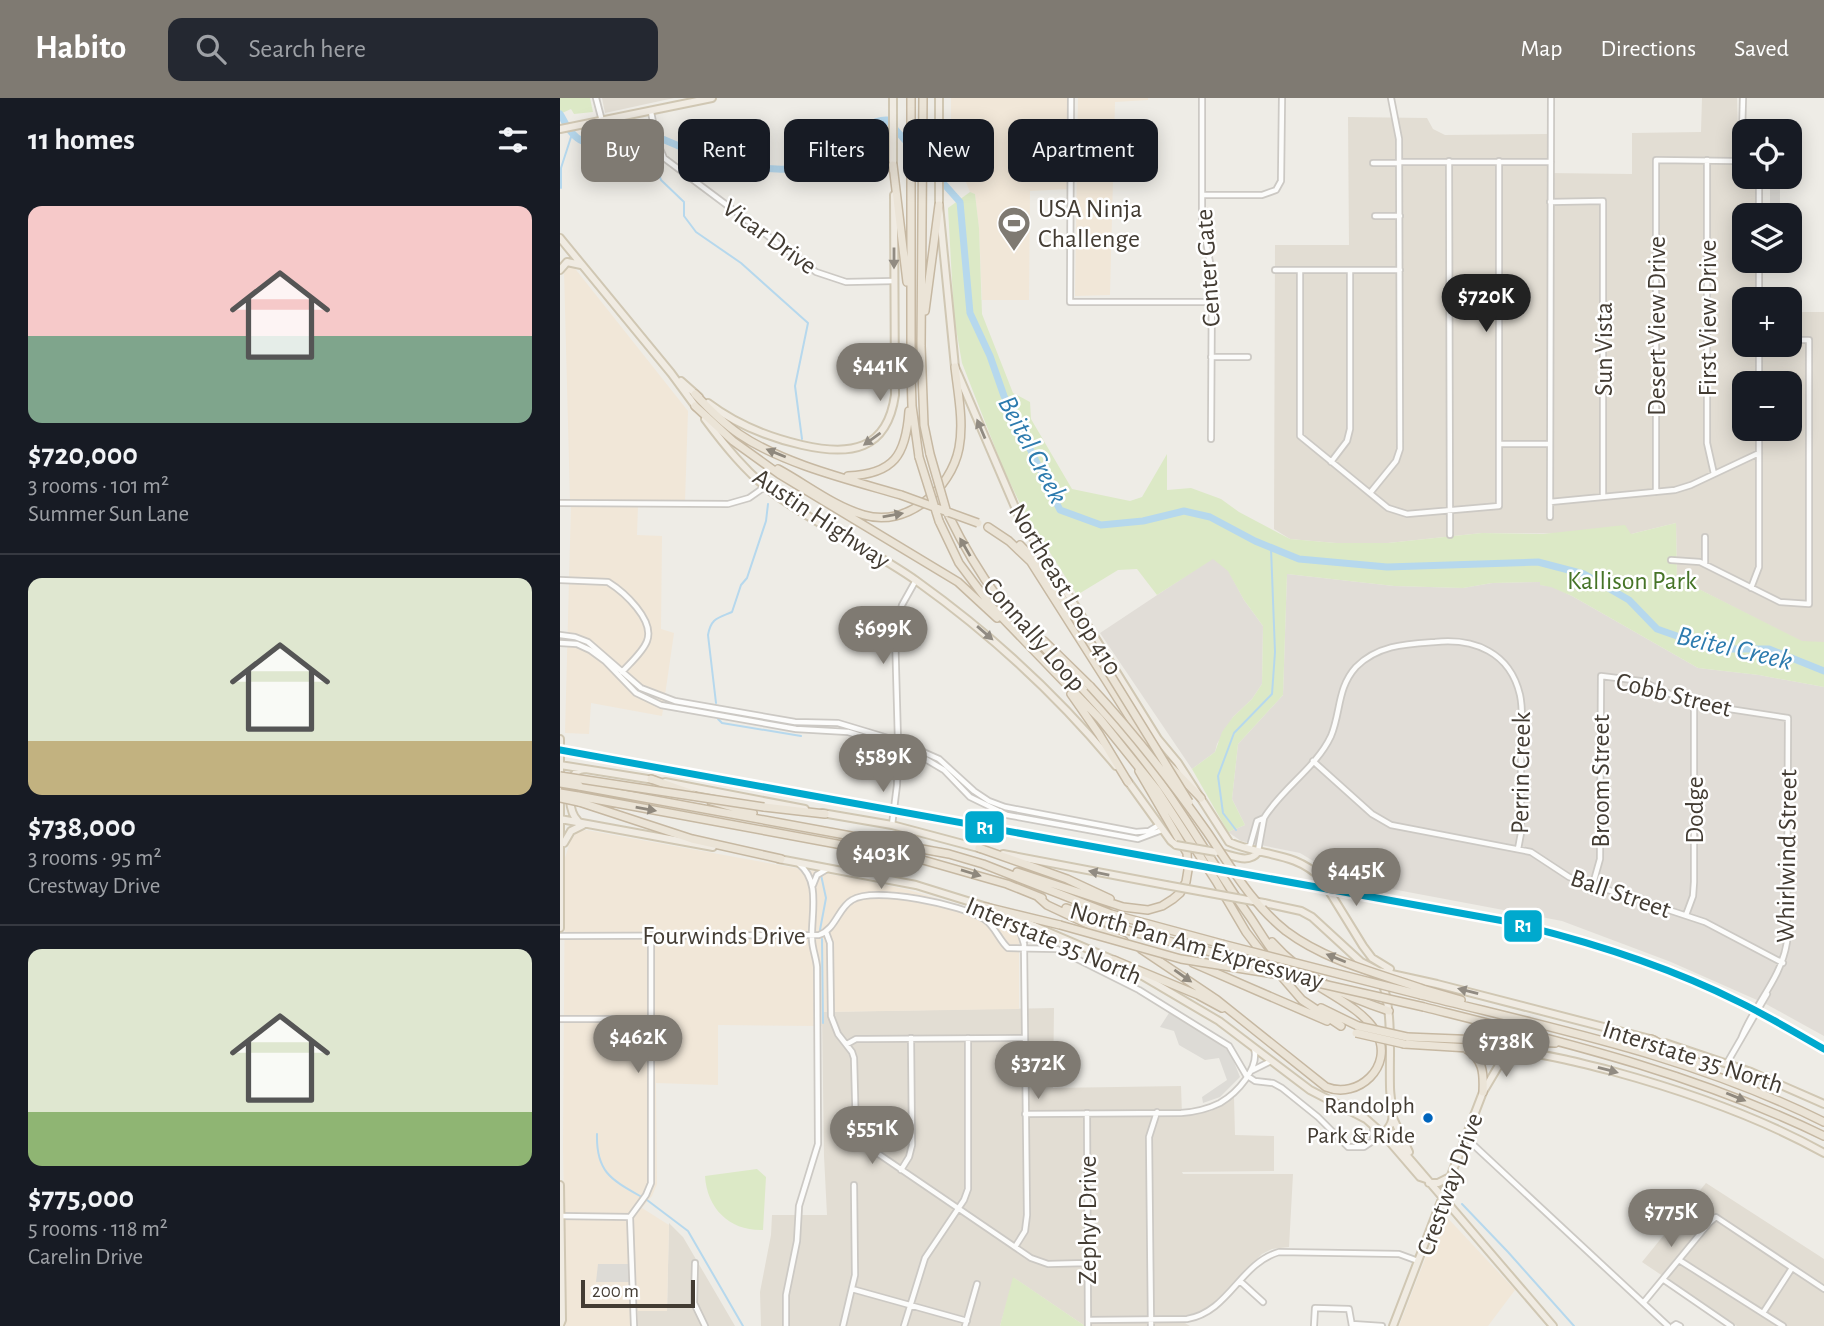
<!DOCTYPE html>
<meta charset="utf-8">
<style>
body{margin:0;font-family:"Alegreya Sans",sans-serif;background:#242831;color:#f1f3f6;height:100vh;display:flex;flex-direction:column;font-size:26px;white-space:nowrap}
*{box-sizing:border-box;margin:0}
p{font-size:23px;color:#9ea1a6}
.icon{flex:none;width:38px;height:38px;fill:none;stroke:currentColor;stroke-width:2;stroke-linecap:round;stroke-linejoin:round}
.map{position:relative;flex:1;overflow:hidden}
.details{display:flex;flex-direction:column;background:#171b24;width:560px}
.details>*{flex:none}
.guide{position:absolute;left:21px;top:21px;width:665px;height:63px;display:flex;gap:14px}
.fabs{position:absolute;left:1172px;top:21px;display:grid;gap:14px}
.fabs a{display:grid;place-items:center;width:70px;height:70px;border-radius:14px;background:#171b24;box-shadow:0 4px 18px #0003;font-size:35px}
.scale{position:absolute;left:21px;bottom:18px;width:114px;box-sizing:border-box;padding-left:7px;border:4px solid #433c33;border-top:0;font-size:19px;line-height:24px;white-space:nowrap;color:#433c33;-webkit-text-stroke:5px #fff;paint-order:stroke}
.price{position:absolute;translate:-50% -60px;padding:0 16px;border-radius:24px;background:#7f7a72;color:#fff;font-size:23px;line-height:46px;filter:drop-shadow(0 2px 4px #0008)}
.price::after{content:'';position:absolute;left:50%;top:42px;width:21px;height:16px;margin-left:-10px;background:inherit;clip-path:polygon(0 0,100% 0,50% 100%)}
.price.on{background:#222;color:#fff}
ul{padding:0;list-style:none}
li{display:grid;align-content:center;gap:14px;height:371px;padding:0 28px}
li+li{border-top:2px solid #363941}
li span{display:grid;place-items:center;height:217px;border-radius:14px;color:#555}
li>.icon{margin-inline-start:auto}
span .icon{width:126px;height:126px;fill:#fffc;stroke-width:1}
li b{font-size:30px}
h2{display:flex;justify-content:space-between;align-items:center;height:84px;padding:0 28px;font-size:30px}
.tag{padding:0 24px;border-radius:14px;background:#171b24;box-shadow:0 4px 18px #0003;font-size:24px;line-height:63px}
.tag.on{background:#7f7a72;color:#fff}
header{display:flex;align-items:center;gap:42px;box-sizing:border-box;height:98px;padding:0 35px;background:#7f7a72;color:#fff}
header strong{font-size:33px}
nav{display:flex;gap:38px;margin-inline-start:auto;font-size:24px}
.search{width:490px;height:63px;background:#242831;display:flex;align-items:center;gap:18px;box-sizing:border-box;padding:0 24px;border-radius:14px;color:#9ea1a6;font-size:26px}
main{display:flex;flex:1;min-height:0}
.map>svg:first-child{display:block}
</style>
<header>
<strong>Habito</strong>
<div class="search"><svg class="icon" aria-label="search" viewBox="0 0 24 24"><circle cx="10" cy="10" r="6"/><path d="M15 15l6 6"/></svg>Search here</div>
<nav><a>Map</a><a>Directions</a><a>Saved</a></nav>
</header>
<main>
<section class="details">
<h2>11 homes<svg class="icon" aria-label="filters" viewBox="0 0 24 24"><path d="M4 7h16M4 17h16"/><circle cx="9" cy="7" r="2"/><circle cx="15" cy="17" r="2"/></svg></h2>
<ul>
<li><span style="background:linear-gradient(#f6c9c9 60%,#7fa58c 0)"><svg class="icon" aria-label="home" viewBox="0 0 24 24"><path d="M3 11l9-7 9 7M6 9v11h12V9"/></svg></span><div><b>$720,000</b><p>3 rooms · 101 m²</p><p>Summer Sun Lane</p></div></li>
<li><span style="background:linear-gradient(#dfe7d0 75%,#c2b280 0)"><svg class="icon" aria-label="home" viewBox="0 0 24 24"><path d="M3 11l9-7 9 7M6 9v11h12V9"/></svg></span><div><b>$738,000</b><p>3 rooms · 95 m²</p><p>Crestway Drive</p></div></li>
<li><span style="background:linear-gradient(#dfe7d0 75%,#8fb573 0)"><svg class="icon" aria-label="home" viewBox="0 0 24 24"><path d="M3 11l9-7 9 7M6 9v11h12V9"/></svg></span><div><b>$775,000</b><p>5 rooms · 118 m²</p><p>Carelin Drive</p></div></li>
</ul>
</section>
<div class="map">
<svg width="1264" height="1228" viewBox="0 0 1264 1228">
<rect width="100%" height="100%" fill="#eeece6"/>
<!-- residential -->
<path fill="#e2ddd3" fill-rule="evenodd" d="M42,0H114L45,15Z
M1142,0H1177L1178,34L1185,52V79H1197V117H1185V163H1196V201H1185V247H1230V214H1264V544H1242L1117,480L1116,425L1071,436L922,435L828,445H776L730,441L714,431L715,147H789L788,19L867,20L873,31L885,37L987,36V75L1072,76V35L1141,34ZM1185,285H1230V331H1185Z
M494,910L493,990L621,988L622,1017H627L651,1013L674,999L675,1037L714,1038V1073L622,1074L623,1076H733L729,1149L712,1151L702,1156L652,1207L640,1214L624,1218L625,1225L630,1228H724H525L454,1180L440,1228H201L200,1194L211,1137L212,1117H267L264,1058L262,914Z
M1146,1085L1264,1161V1228H1177L1082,1164Z
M109,1125L123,1139L175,1228H78V1213H107Z"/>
<!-- commercial -->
<path fill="#f1e7d8" d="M391,0H507L508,91L470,93L469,202H422L419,130L415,96L410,94L391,47Z
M518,0H588V2L555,4L550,197L515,198Z
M13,168L128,313L125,403H10L4,172Z
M11,407L78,408L77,437L102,438L101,531L114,535L102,618L31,605L29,636L5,635Z
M26,732L302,782L349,792L424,815L459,829V911L262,914V928L158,927V987L96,985L97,1086L92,1098L82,1110L109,1127L107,1213H78V1228H6L3,1050L5,760L10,744L17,734Z
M883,1115L955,1192L928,1228H839Z"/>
<!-- industrial -->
<path fill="#e1ddd7" d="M653,460L668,472L684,502L703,528L702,586L692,601L673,619L657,646L655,654L632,671L540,535Z
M727,476L834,488L903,490L932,485L980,484V487L991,488L1012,498L1138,570L1199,577L1264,589V938L1206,906L1111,864L1002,823L768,779L755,764L740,755L681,743L668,734L685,727L672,701L678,646L723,597Z"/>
<!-- green -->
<path fill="#dce9c6" d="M0,0H30L33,14L14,16L11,11L0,16Z
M410,94L415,96L419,130L422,216L453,295L470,304L471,321L512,391L570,403L582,399L607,356V392L631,390L661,401L679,414L730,441L776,445H828L922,435L983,436L1065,427L1071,436L1116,425L1117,480L1242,543L1264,544V589L1199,577L1138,570L1012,498L991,489L980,487V484L932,485L903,490L834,488L727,476L723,597L678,646L672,701L685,727L668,734L632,671L655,654L662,634L673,619L692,601L702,586L703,528L684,502L668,473L653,461L597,497L577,471L558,472L517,497L464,414L443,370L402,265L394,219L388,110Z
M197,1071L206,1079L203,1132C170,1133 147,1111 145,1078Z
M453,1179L525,1228H440Z"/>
<!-- parking -->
<path fill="#dddbd6" d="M1210,79H1220V105H1210Z
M609,915L650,939L670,954L680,979L660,999L643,1005L642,999L667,982L659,960L645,962L619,947L614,933L600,929Z
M38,1166H70V1184H36Z"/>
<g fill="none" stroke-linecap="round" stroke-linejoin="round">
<!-- stream -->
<path stroke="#b6d8ed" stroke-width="2" d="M80,42L95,65L101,82L124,104V118L136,134L181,165L248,225L235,288L242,341
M1,90V70L12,36
M156,605L148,537C151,520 158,520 172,514L181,487L187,480L206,423L208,406
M158,621L162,625L241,638
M676,732L663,715L658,678L674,635L712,596L715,554L711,450
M260,832L266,800L261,777
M262,841L263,925
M37,1036C36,1073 50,1081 80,1098
M87,1102L128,1133L183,1228
M902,1106L948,1154L1014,1228"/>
<!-- river -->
<path stroke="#b6d8ed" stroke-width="7" d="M0,16C4,22 7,30 12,35C30,57 69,43 93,41
M100,40C144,60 218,84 264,63C285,53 303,21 327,22L400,104L410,215L430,258L444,298L500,412L541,427L583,423L624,413L650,419L695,443L739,461L827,469L978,464L1024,476L1069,502L1097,531L1134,544L1170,551H1209L1264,573"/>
<defs>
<path id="minor" d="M36,0L42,23
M511,0L510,204H651
M642,0V122L652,175L651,341
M1183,0L1182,35L1185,46
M91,14L97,44L104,60L256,174L286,184L334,183
M1147,62V345L1154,376
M889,63L890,437
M839,64H991
M813,65H839
M1199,79V117
M642,97H702L716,92L721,83L722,0
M990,104L1043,103V399
M815,118H840
M1199,163V201
M715,172H840
M740,172V338L828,410L847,416L939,408V63
M651,259H688
M1199,285V247
M939,346H990
M771,364L787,343L790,331V172
M1096,394V62L1174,63L1185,59
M810,395L836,363L840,351L839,41L831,0
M990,404L1115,392L1131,387L1199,355
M0,405L168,406L189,400L206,388
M990,419L991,0
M1145,439V466
M1111,462L1140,464L1220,504L1249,506V242H1230
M0,482L48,484C64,494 95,522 87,543C83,554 70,565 62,574
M1191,490L1199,469V331
M0,537L15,539L28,544L81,590L115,603L235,624L278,625L338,643L379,661L414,693L429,703L445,709L576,734L589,733L599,727
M0,545L17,546L30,552L45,563L76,595L101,607L236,631L288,634L338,649L362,659L384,672L410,699L447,717L578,741L602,732
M753,663L812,716L831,727L971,754L1009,779L1145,824L1223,865
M332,727L337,687L338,643L335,535L342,507L356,482
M685,749L690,748L697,723L704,720C722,690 756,670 771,638C781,614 777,590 796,569C818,547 846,546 875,544C914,540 950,554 960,597C964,615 961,636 961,655C961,682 961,708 961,735L958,751
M698,753L704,720
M1033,786L1040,761L1041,578L1081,583L1130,605L1228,620L1227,844C1221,882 1194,906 1181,941
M253,787L257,777L267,771
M1126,817L1133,798L1134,784V605
M452,820L460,833L464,846L467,1117L465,1133L455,1149
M266,834L270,845L271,918L278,936L292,954L294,960L296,1035L298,1042L471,1160L488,1166L527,1165
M0,838L259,837C276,831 278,810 292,802C314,788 403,807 424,821C435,828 439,842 448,850L497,851L579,892L669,948L686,977L695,983L713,985L722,990L758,1019L788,1049H804L823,1036
M465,842L467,834L475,828
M0,921H91
M287,946L296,941H306L465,940
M1167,965L1207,896
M691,973L711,963
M527,1015L528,1228
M465,1016L621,1015C635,1014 648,1011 660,1005C677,995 700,970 694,950
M813,1027V1040
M906,1040L1108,1228
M341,1072L349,1059L352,1047L351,940
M0,1118L70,1119
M70,1119L86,1097L91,1085V837
M70,1119L74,1228
M1119,1162L1223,1228
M135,1165L134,1205L145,1228
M1104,1182L1171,1228
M681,1184L703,1204
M292,1191L407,1223
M1084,1204L1149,1125L1156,1119L1264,1191
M1203,1215L1232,1170
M528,1222L627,1221C669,1214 680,1165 719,1154L839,1156L858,1163
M792,1226L822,1228
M226,1228V1197L237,1143L239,1108L258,1046L257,869C256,859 252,850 252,841C251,816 261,783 239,766
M283,1228L295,1177L294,1087
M344,1228L365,1160L404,1102L408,1091V940
M405,1228L417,1186
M591,1228L589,1039L597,1014
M754,1228L755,1210L789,1211L792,1228
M1113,1228L1116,1226L1120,1228"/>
<path id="major" d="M333,0V72
M379,0V107L395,269L458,416L598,641L618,665L669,744C702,759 734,753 761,780L803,848L812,860L830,871
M0,31L152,0
M0,140L111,275L136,309
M0,172L7,164L21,167
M121,283L139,299
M148,305C177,327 207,339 242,347C290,358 327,353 335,297L334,97
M145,321C165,348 186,374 213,395C259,429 312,451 358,484C432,537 498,598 556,668
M0,641V830
M0,667L94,682
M567,682L611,743L616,747
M105,684L245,711
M262,715L332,727L422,751
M0,721L153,749
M18,723C9,715 6,686 14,677C17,672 20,672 25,671
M4,745L11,733L23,727
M661,755C674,758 689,766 698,754
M443,756L606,787
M219,761L356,787L430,810
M704,805L741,813L752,819L801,864L818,873L877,886L1094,942
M446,816L556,863
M574,873L659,923L750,992L806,1021L823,1036L860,1079L866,1081
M819,875C834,911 829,951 830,989C830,1000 834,1013 832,1022C831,1028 827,1032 823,1036
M1105,945L1191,974L1264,1006
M833,1020L849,1054
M836,1045L993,1228
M869,1085H878L888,1080
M0,1087L2,1222L0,1227
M833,1228L923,994L942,962L957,953C990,957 1021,965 1052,973C1125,993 1198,1018 1264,1055"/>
<path id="highway" d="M351,0V274L352,308L359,359
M363,0L361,248L364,327L370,356
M333,67L347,184
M365,213L379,107
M135,296C149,311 163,325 179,336C223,366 290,382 341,397
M135,308L173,343L219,376L398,484L437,520
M218,371C246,386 273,408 304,417C347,430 391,391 399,350C404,324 398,296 395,269
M288,378C334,376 346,357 349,313
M389,418C403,447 419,474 438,500C450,517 467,531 481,546C520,588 559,628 593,674C628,721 656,772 690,819C699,832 707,847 717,858C743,886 802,905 817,936C834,968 798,1002 766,989L657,902L581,851
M379,423L399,465L432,509L540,621L597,692L656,783L686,834L709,864L742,902L781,928
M428,429L449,443L471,464L598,664
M460,447L485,473L514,518
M484,543L530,588
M511,596L539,636L568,684
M605,663L641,700
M91,681L133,696
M19,688L389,756L423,766L551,816L662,846
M18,698L363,762L447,786L482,800
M151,703L193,715
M19,704L132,741L221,761
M204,709L265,716
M419,750L507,781L550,801
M457,774L563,809L588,812L602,808L613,801L620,795L626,784L628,772L627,755L579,673
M478,799L487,807L564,843
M426,809L500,827
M506,810L573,834L659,856
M712,844C744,880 784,898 829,913
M554,862L638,897L662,910
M633,865L767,923
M863,891L901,902
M861,897C1000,932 1134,959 1264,1024
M864,909C1003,944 1134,975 1264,1038
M761,910L798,928
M847,939L995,945
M1091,941L1153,972
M844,946L957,953
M905,950C923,961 924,974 923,994"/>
</defs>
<!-- minor casing -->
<use href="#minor" stroke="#ccc9c4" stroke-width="8"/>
<!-- major casing -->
<use href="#major" stroke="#d0c7b3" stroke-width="10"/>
<!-- highway casing -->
<use href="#highway" stroke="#c6b8a2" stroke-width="10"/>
<!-- minor -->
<use href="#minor" stroke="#fcfcfb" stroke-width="4.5"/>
<!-- major -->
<use href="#major" stroke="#f0ebe2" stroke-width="6"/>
<!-- highway -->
<use href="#highway" stroke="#ebe4d7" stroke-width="7"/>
<defs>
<path id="major-bridge" d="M616,747L656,754
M606,787L704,805"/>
<path id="highway-bridge" d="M370,356L387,415
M359,359L379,423
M341,397L418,425
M514,518L629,704
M530,588C573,634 611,683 647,734C671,769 692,806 726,833C766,863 817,875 863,891
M0,678L204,709
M0,685L19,688
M0,695L18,698
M0,700L19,704
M500,827L621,861L727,878L864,909
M662,846L861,897
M659,856L730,874
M798,928L847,939
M796,935L844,946"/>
</defs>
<!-- major-bridge casing -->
<use href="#major-bridge" stroke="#d0c7b3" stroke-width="10" stroke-linecap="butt"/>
<!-- highway-bridge casing -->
<use href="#highway-bridge" stroke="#c6b8a2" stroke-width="10" stroke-linecap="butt"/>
<!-- major-bridge -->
<use href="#major-bridge" stroke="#f0ebe2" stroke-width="6"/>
<!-- highway-bridge -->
<use href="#highway-bridge" stroke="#ebe4d7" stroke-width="7"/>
<defs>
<path id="rail-1" d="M0,652L944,823C1025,842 1104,866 1179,904C1208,918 1236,935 1264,951"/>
</defs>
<!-- rail-1 casing -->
<use href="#rail-1" stroke="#fff" stroke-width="12"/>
<!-- rail-1 -->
<use href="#rail-1" stroke="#00a9ce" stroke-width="7"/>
</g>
<!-- one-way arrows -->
<defs><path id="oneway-solid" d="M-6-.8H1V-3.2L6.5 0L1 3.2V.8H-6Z" transform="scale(1.75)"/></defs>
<g fill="#918b82">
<use href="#oneway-solid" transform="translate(334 160) rotate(90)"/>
<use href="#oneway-solid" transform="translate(421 331) rotate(-113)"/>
<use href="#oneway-solid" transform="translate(312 341) rotate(144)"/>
<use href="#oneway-solid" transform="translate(425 535) rotate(41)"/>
<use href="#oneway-solid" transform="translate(539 775) rotate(-169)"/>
<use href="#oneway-solid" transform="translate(908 893) rotate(-166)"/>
<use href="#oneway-solid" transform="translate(1048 972) rotate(15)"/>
</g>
<g fill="#8f887d">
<use href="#oneway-solid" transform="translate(216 355) rotate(-158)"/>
<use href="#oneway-solid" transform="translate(333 417) rotate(-10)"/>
<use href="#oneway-solid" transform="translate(405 449) rotate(-120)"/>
<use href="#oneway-solid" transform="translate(86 711) rotate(10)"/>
<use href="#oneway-solid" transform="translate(411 775) rotate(17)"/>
<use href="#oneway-solid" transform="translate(776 860) rotate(-158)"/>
<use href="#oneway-solid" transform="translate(623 878) rotate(35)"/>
<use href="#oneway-solid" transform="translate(1176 999) rotate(22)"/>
</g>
<!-- icons -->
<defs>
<symbol id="stadium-pin" viewBox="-11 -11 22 30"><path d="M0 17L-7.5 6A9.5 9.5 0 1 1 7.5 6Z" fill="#7f7a72" stroke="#fff"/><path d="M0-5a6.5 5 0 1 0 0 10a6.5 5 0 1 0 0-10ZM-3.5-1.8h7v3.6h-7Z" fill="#fff"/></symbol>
</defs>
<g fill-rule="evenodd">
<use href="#stadium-pin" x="435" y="106" width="38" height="52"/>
</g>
<!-- markers -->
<circle fill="#0065bd" stroke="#fff" stroke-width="2.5" cx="868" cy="1020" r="6"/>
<g text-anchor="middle" stroke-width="5" stroke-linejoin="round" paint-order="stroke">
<!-- bus labels -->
<g font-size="24" fill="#433c33" stroke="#fff" text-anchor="end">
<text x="855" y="1015">Randolph<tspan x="855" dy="30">Park &amp; Ride</tspan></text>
</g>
<!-- poi labels -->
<g font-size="26" fill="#433c33" stroke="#fff" text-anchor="start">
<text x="478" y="119">USA Ninja<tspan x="478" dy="30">Challenge</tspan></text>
</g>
<!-- street labels -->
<g font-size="26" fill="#433c33" stroke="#fff">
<text transform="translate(210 138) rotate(36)" y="9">Vicar Drive</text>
<text transform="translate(647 170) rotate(-94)" y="9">Center Gate</text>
<text transform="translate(1147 220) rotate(-90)" y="9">First View Drive</text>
<text transform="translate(1096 228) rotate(-90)" y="9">Desert View Drive</text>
<text transform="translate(1043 251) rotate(-90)" y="9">Sun Vista</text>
<text transform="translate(262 420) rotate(34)" y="9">Austin Highway</text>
<text transform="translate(506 491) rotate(59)" y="9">Northeast Loop 410</text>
<text transform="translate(475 536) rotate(49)" y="9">Connally Loop</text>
<text transform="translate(1114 596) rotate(14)" y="9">Cobb Street</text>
<text transform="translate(960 675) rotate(-89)" y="9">Perrin Creek</text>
<text transform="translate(1040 683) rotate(-90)" y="9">Broom Street</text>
<text transform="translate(1134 712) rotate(-90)" y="9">Dodge</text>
<text transform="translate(1226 758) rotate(-89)" y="9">Whirlwind Street</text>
<text transform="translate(1061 795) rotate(19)" y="9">Ball Street</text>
<text x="164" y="846">Fourwinds Drive</text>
<text transform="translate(494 842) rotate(23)" y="9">Interstate 35 North</text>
<text transform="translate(637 847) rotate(16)" y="9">North Pan Am Expressway</text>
<text transform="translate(1133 958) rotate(18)" y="9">Interstate 35 North</text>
<text transform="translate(889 1086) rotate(-70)" y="9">Crestway Drive</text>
<text transform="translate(527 1122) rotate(-90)" y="9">Zephyr Drive</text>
</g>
<!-- park labels -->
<g font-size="26" fill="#467427" stroke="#fff">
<text x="1072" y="491">Kallison Park</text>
</g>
<!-- water labels -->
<g font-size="28" font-style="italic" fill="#2d7bae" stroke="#fff">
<text transform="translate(474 351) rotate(62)" y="10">Beitel Creek</text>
<text transform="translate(1175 549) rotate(13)" y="10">Beitel Creek</text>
</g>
</g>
<g stroke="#fff" stroke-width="2.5">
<rect x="404" y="712" width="41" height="34" rx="7" fill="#00a9ce"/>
<rect x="943" y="811" width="40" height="34" rx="7" fill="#00a9ce"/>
</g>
<g font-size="19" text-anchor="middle" font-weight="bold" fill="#fff">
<text x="425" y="736">R1</text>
<text x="963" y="834">R1</text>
</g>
</svg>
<div class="fabs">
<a><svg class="icon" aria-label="locate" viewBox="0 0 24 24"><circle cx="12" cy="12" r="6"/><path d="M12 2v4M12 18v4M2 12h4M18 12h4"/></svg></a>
<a><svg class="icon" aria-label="layers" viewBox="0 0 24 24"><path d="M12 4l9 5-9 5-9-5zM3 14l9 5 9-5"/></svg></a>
<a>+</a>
<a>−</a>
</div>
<div class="scale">200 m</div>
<b class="price on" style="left:926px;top:236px">$720K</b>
<b class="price" style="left:320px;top:305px">$441K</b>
<b class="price" style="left:323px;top:568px">$699K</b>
<b class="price" style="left:323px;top:696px">$589K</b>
<b class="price" style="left:321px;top:793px">$403K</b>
<b class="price" style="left:796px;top:810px">$445K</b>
<b class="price" style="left:78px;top:977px">$462K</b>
<b class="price" style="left:946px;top:981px">$738K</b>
<b class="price" style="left:478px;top:1003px">$372K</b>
<b class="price" style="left:312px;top:1068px">$551K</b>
<b class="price" style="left:1111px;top:1151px">$775K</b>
<div class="guide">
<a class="tag on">Buy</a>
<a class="tag">Rent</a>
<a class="tag">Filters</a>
<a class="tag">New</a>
<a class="tag">Apartment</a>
</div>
</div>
</main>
